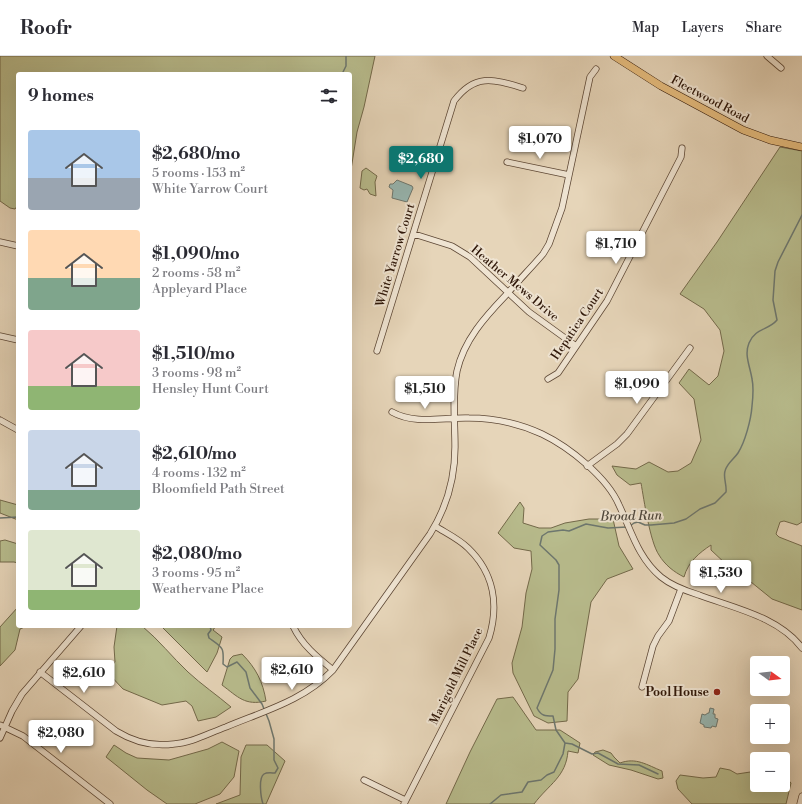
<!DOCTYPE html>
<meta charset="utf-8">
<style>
body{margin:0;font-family:"Libre Bodoni",serif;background:#f2f2f3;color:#2b2b33;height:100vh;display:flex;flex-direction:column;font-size:15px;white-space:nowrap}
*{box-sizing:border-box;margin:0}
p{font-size:13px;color:#7c7c81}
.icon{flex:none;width:22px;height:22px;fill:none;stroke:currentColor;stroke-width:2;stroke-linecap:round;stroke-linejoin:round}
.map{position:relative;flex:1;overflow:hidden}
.panel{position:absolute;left:16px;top:16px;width:336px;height:556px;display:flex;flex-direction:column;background:#fff;border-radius:4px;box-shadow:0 4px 16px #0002}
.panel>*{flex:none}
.needle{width:26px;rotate:105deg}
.controls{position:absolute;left:750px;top:600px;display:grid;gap:8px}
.controls a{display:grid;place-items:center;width:40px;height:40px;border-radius:4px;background:#fff;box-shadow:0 4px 16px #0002;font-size:20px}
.price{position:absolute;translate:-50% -34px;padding:0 9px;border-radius:4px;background:#fff;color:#222;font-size:13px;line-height:26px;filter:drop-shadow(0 1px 2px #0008)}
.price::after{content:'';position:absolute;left:50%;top:24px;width:12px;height:9px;margin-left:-6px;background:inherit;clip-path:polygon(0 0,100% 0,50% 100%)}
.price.current{background:#0f766e;color:#fff}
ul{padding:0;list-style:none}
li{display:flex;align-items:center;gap:12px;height:100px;padding:0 12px}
li span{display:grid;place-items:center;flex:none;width:112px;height:80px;border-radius:4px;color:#555}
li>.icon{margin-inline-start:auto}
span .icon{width:48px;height:48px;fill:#fffc;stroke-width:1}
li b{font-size:17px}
h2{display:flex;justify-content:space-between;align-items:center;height:48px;padding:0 12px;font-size:17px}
header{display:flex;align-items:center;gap:24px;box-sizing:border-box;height:56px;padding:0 20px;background:#fff;border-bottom:1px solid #e1e1e2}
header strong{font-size:19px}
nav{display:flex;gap:22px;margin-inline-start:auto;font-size:14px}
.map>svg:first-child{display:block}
</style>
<header>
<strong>Roofr</strong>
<nav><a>Map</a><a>Layers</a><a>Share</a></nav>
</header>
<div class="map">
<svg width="802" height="748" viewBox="0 0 802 748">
<rect width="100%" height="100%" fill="#e6d5b9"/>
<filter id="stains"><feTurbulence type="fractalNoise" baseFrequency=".005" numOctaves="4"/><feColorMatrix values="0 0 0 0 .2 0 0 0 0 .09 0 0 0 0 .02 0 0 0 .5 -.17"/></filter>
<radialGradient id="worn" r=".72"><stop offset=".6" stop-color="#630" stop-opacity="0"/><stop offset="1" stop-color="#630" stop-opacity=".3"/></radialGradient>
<!-- green -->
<path fill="#b8bc8d" stroke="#73694a" d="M0,0H375L364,51L357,76L350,120V18H18V149L15,153L10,152L0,145Z
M780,91L802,95V466L797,469L784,465L780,466L776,478L779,481L802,490V554L772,543L751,526L727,509L711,494V489C699,497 688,506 684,521C674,516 665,509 659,499C650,486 644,444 641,427L630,429L617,419L612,410L636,413L649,406L668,416L678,415L691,407L701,384L694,343L679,327L689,313L709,329L718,320L724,295L720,274L704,253L680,238L717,186Z
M366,112L377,120L375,126L376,140L370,138L367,133L364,134L360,132L362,115Z
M0,444L18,449V464L0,457Z
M520,446L524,452L523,467L539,472H551L565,467L589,463H613L619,490L633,513L607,523L591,546L578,623L568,636L567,665L548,667L534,660L513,617L512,607L522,571L526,537L532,513L531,495L514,492L498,477Z
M5,484L18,488V507L14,506H0V485Z
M18,551V570H27L20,573L15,594L0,610V571Z
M117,570H142C159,584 172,601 188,616C202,629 217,639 231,651L216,661L198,665L192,650L186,645L162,649L123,633L107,616L115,606L114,591Z
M161,570H216L213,574L222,581L217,597L207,616Z
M242,598C256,612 263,626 266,645C245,650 238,641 222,629L230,603L233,600Z
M513,641L536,674H560L580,687L578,697L568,695C566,721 549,728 534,748H446L470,696L497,643Z
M222,686L239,695L234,721L220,738L195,748H167L147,734L106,701L114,689L126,697L137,702L169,704L208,693Z
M246,689H267L285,705L266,748H216L240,739L241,701Z
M603,694L611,697L614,701L620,707C636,701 647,709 662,715L663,722L658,723L631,714L609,709L593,699L595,696Z
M720,712L730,714L737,718L757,715V729H783V718L791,727L786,748H692L678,733L676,725L680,719L703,722L716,721Z"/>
<!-- water -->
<path fill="#97b8b4" stroke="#6d776f" d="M397,124L412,130L413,132L407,146L392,142L393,134L389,131L390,128H393Z
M710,652L714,653L713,658H715V662L718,663L716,671L712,670L711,672L704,671V669L700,667L702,658L705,659L708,657H709Z"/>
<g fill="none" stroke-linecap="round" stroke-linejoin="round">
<!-- stream -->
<path stroke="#6d776f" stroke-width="1.5" d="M342,18L346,10V0
M0,462L18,461
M630,470L634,467L638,466L645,469H651L674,467L686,463L700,453L715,447L726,436C727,429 723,422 725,415C727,407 734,403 738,397C745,386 751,364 752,350C753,341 754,332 752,323C750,310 744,299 749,287C755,272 769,274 777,264L773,244L775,215L778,206L802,159
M210,570L211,574L208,578L209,582C223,592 224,591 223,608L227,611L237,606L246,616L250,632L262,648L269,665L274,683V704L278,712L275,717C272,717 267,716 264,718C258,722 261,742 263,748
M565,687L572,688L592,698L598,697L618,708L639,709L658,718
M490,748L501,739L522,736L528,726L541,724L547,719L554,716L563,698L565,687L556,674L553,660C545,660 541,660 537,652L553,614L555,593V563L559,534V509L556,504L540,489L542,480L548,476L563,474L569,475L586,468L608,472L627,471"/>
<defs>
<path id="minor" d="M767,0L781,12
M507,106L569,119
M414,178L452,190L470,201L529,256L576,290
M0,186L18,190
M0,280L18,284
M377,295L454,45C475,17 493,23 523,32
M548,323L558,317L607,245L681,101L682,92
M392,356C415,369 444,361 469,362C494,362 520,368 542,378C569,391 607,421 619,449C631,474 638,502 661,521C672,530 686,535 699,539C734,552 779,561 802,592
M0,364L18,374
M587,410L617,388L627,378L690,292
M293,570C302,589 317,601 333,614
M40,616L116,675C134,686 153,691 174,688C192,687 209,677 226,671C264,655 303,645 333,614L430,478C447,451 455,422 455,391C455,366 452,340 457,315C464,284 485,261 506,239C518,225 531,212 543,198L549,188L562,152L590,21L596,13
M642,631L653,590L658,580L669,565L681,533
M0,669L23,680L110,748
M0,682L12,655L22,638L81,570
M364,724L405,744
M404,748L489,582C499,549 494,517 468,492C459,483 446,477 435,470
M800,748L802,740"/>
<path id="major" d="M614,0L661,30L743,74L770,84L802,91"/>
</defs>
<!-- minor casing -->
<use href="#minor" stroke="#5c4634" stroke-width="7"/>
<!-- major casing -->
<use href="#major" stroke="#2e1608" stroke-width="8"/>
<!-- minor -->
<use href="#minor" stroke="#efe4d2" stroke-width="5.5"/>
<!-- major -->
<use href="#major" stroke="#e3ba7c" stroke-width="7"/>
</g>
<!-- markers -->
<circle fill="#8f2418" stroke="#efe4d2" stroke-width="1.5" cx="717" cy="636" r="4"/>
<g text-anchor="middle" stroke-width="4" stroke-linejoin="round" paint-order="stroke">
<!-- street labels -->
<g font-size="12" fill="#2e1608" stroke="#efe4d2">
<text transform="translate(710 43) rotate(28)" y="4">Fleetwood Road</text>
<text transform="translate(395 199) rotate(-73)" y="4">White Yarrow Court</text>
<text transform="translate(515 227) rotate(40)" y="4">Heather Mews Drive</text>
<text transform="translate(577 268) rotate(-56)" y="4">Hepatica Court</text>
<text transform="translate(456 620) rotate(-64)" y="4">Marigold Mill Place</text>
</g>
<!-- poi labels -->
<g font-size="12" font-weight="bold" fill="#2e1608" stroke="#efe4d2" text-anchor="end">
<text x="709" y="640">Pool House</text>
</g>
<!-- water labels -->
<g font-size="13" font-style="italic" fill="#4e473c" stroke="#efe4d2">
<text transform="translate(631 459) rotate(-1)" y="5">Broad Run</text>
</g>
</g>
<rect width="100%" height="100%" filter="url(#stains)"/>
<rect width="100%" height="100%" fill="url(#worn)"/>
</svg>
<div class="controls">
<a><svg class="needle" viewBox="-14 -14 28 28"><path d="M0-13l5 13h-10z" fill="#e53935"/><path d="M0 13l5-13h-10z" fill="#7c7c81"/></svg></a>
<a>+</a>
<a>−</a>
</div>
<b class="price" style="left:540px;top:104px">$1,070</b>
<b class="price current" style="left:421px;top:124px">$2,680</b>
<b class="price" style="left:616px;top:209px">$1,710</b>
<b class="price" style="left:637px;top:349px">$1,090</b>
<b class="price" style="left:425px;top:354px">$1,510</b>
<b class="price" style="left:721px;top:538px">$1,530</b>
<b class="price" style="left:292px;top:635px">$2,610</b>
<b class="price" style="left:84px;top:638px">$2,610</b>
<b class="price" style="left:61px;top:698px">$2,080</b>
<section class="panel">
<h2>9 homes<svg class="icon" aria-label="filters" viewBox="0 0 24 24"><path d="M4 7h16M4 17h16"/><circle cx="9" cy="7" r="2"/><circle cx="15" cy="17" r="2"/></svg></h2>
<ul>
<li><span style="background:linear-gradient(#a9c7e8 60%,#9aa5b1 0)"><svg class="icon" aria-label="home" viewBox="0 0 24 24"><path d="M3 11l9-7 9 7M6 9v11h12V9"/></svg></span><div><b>$2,680/mo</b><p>5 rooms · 153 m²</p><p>White Yarrow Court</p></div></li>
<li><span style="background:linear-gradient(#ffd9b3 60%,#7fa58c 0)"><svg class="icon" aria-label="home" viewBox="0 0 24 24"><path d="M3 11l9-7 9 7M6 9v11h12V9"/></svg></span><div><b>$1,090/mo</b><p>2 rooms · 58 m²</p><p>Appleyard Place</p></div></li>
<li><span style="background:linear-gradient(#f6c9c9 70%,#8fb573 0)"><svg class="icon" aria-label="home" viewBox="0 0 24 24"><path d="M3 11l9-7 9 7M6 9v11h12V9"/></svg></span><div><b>$1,510/mo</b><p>3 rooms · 98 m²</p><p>Hensley Hunt Court</p></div></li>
<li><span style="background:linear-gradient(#c9d6e8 75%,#7fa58c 0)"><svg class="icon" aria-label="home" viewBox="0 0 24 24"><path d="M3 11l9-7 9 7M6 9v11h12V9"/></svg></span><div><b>$2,610/mo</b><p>4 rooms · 132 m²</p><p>Bloomfield Path Street</p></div></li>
<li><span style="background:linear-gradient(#dfe7d0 75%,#8fb573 0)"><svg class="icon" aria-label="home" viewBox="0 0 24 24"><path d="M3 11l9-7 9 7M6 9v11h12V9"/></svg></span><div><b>$2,080/mo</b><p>3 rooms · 95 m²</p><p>Weathervane Place</p></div></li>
</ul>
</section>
</div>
